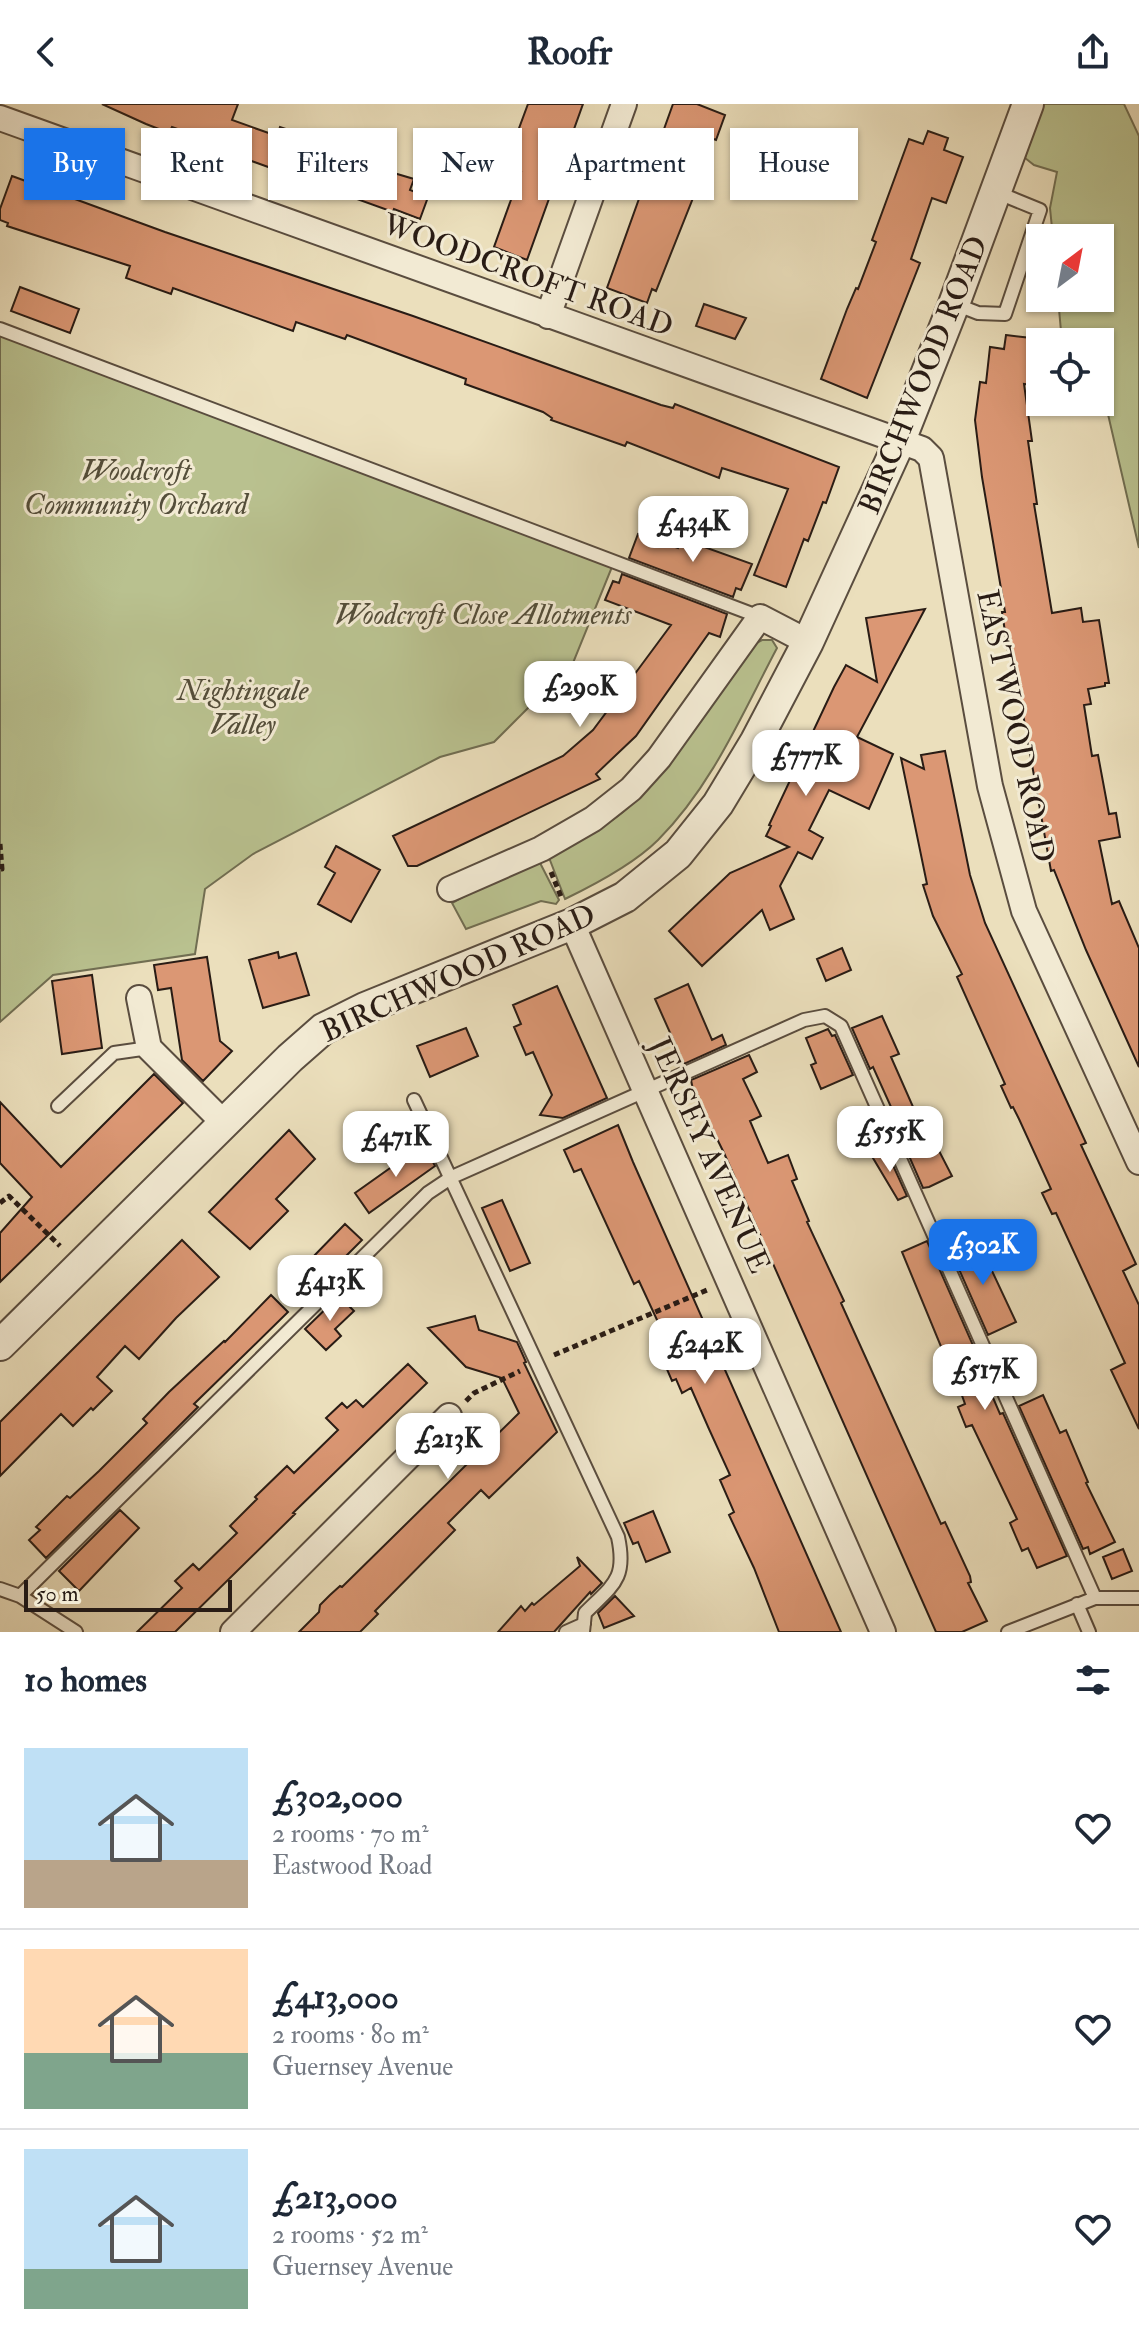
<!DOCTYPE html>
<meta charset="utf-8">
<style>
body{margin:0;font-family:"IM FELL Double Pica",serif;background:#f6f6f7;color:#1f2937;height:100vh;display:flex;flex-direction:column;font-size:30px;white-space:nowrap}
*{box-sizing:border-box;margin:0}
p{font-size:26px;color:#747a83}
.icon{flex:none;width:44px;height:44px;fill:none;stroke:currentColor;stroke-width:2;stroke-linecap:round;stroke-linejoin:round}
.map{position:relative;height:1528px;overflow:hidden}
.sheet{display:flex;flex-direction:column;background:#fff;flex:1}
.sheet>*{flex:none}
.banner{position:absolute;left:24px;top:24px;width:1092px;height:72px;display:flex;gap:16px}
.needle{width:52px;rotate:32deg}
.buttons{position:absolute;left:1026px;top:120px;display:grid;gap:16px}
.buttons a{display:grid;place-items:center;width:88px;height:88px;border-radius:0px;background:#fff;box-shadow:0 2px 6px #0004;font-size:40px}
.scale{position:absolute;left:24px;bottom:20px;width:208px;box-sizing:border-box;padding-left:8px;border:4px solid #291c15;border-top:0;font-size:22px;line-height:28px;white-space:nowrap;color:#291c15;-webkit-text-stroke:6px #f2ead3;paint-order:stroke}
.price{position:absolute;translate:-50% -68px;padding:0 18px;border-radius:16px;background:#fff;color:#222;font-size:26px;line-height:52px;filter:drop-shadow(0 2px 4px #0008)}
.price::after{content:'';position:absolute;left:50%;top:48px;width:24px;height:18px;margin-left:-12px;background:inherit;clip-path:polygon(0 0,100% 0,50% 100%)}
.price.active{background:#1a73e8;color:#fff}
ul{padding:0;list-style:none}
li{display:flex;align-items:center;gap:24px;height:200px;padding:0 24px}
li+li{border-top:2px solid #e0e1e3}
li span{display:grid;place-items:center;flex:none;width:224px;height:160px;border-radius:0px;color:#555}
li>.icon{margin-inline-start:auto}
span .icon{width:96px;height:96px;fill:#fffc;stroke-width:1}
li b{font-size:34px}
h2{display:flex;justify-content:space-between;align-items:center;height:96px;padding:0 24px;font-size:34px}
.tag{padding:0 28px;border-radius:0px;background:#fff;box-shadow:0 2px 6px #0004;font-size:28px;line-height:72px}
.tag.active{background:#1a73e8;color:#fff}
header{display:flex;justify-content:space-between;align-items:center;height:104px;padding:0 24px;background:#fff;font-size:36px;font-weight:800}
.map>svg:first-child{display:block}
</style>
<header><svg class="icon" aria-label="back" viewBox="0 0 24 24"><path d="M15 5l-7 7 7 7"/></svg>Roofr<svg class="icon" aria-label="share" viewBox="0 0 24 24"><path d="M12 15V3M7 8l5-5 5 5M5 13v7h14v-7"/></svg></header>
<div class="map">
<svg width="1139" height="1528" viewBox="0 0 1139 1528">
<rect width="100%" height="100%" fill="#ebdfbc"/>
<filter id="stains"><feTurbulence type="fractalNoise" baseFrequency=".0025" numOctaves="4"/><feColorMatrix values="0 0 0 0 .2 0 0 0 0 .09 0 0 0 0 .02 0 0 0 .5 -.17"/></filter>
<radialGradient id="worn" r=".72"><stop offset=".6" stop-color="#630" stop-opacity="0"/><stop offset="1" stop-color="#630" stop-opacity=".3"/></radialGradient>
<!-- green -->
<path fill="#b9c18f" stroke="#716e52" stroke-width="2" d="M1041,0H1124L1139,32V444L1104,293L1100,292V238H1062L1058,194H1100V134H1053L1050,104L1057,68L1034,61L1025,54Z
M0,221L614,458L573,559L494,638L440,653L253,750L205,785L195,850L53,871L0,918Z
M762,536H772L777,544C742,610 712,682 658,736C634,760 596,780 565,795L548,751C574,738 601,726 623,708C670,669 715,593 751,542Z
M537,753L559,796L556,800L541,797L466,825L452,799Z"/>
<!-- building -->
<path fill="#db9774" stroke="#291c15" stroke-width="2" d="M102,0H238L232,16L277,32L280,23L307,32L302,43L342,58L343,54L414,75L410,86L428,93L420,115L394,105L393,108L221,46L223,41L172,23L169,29L146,20Z
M528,0H583L527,156L494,143L521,68L505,62Z
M673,0H697L725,11L716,36L700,30L685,71L692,74L688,86L695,89L656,187L652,185L647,199L607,184Z
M928,27L948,34L944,46L963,53L946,99L932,94L911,155L920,159L867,294L821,275L847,205L856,184L858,185L876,138L872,136L909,35L923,40Z
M12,72L165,128L413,212L661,301L673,304L675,300L839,363L826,399L823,398L808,437L804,435L786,483L754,471L788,385L722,364L719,374L627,338L625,342L551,316L552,314L543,308L465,280L466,275L347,231L345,235L296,218L293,227L173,184L171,190L126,174L130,162L7,122L8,119L0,116V105Z
M20,183L79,205L70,229L11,207Z
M704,200L746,214L735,235L696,222Z
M1006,231L1040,235V282L1024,280L1032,337H1028L1037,400H1034L1052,509L1081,504L1083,518L1099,516L1109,579H1105V582L1088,585L1091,600L1084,601L1092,652L1098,651L1109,710L1116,709L1120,733L1099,737L1112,800L1119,797L1139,844V963L1086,846L1054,766L1051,767L1013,554H1009L1002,508H1005L982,373L975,316L980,278L986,279L990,243L1004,245Z
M638,430L678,444L682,435L752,460L741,486L736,484L733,493L629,454Z
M622,470L727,510L720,533L709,529L636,632L596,670L600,675L417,762H408L393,732L563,652L593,626L634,571L671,521L605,496L613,477L619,479Z
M925,505L857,633L893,650L869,705L829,686L809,726L823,734L812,755L798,748L780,782L794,815L770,826L762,806L702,862L669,827L730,769L789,743L766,732L771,722L769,721L834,583L846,561L877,578L866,514Z
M945,647L970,771L985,819L1086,1039L1081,1041L1136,1160L1123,1167L1139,1201V1325L1111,1266L1125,1259L1056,1109L1052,1110L1042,1089L1051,1085L1019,1015L1013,1003L1011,1004L1001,982L1005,980L957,873L962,870L933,812L923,781L927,780L901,654L924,665L921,651Z
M336,742L380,766L351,818L318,800L335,769L325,763Z
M842,844L851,866L826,877L817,855Z
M278,848L279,854L296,849L309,891L263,904L249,856Z
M207,853L220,937L232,947L203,977L182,956L171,884L158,886L154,861Z
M92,871L102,944L62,950L52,877Z
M688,880L712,936L722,931L726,941L684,960L655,895Z
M557,882L607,994L563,1014L540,1011L552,991L533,948L526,951L514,923L521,920L513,901Z
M882,912L899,950L891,953L917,1012L920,1010L952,1072L929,1083L923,1084L902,1036L905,1034L873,963L870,965L852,924Z
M466,924L478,952L430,973L417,942Z
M828,925L832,932L835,931L853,971L821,985L811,961L816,959L806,934Z
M749,951L757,968L743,975L761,1012L750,1017L768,1059L788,1051L797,1075L792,1077L809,1117L807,1118L844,1197L841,1199L941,1420L945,1418L970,1472L971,1478L968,1479L987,1517L962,1528H936L724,1049L693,986L691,976Z
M154,970L183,999L0,1178V1129L32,1093L0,1059V998L61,1063Z
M618,1021L633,1058L841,1528H779L754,1464L729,1411L734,1408L720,1376L730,1371L709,1325L691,1284L682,1289L676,1275L672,1277L654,1235L664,1231L639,1177L634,1180L581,1065L574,1068L564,1046Z
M289,1026L315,1055L276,1095L288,1107L250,1145L209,1108Z
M424,1040L435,1062L369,1109L355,1089Z
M886,1046L907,1092L898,1096L873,1054Z
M502,1096L530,1159L510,1167L482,1104Z
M345,1120L362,1136L325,1173L309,1157Z
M977,1135L1016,1218L988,1231L951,1147Z
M182,1136L219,1173L176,1214L139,1255L125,1242L97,1273L112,1287L93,1306L91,1304L73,1322L61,1310L0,1372V1318Z
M927,1137L972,1239L988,1290L991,1289L1000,1310L1003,1309L1067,1452L1037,1464L1028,1444L1022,1447L1010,1419L1017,1415L972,1321L966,1323L958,1303L965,1300L945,1244L942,1245L902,1148Z
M271,1191L288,1208L194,1300L198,1303L168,1333L46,1454L29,1436L40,1426L36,1423L67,1392L70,1394L99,1367L147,1319L143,1315L169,1288L224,1237L225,1238Z
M339,1192L354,1207L335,1225L341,1232L326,1246L305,1225Z
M475,1212L479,1226L517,1238L526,1258L524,1259L557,1328L489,1394L481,1386L448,1419L455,1426L375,1507L378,1510L360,1528H299L319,1508L320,1501L330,1491L340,1482L342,1483L519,1309L502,1274L466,1263L428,1224Z
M408,1260L427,1279L293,1409L295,1410L175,1528H137L182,1484L175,1477L193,1460L199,1466L237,1429L230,1422L257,1395L255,1393L287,1362L294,1369L338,1326L326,1314L342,1299L347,1304L356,1296L363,1303Z
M1043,1291L1060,1329L1066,1326L1088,1378L1086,1379L1115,1438L1090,1450L1088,1443L1083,1445L1019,1302Z
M120,1406L139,1424L79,1487L59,1467Z
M653,1407L670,1448L646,1458L638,1438L633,1440L624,1419Z
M1123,1445L1132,1467L1112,1475L1103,1453Z
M577,1453L602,1479L591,1490L590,1488L554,1528H498L521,1502L525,1507L532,1499L534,1501L580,1462Z
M615,1492L634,1512L604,1524L598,1509Z"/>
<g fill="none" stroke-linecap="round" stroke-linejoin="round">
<defs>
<path id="service" d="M955,200L978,209L1005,210L1040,106L996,88
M0,225L760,513
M414,996L618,1433C627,1475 613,1481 585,1509L583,1528
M58,1002L114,949L149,944
M0,1485L20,1492L76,1528
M20,1492L428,1089L452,1073L804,916L825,912L841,922L1095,1494
M1077,1500L1089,1528
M566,1528L584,1520
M1008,1528L1095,1494H1139"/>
<path id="minor" d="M0,14L922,345L931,354L990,682L1024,807L1139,1058
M548,212L624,0
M450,785L541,745L593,715L631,685L659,654L760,513L808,538
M572,820L883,1528
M139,894L149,944L225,1020
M233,1528L449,1312"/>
<path id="tertiary" d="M0,1241L290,954L323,925L365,904L572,820L625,793L678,750L718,700L756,637L808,538L899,339L954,200L1028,0"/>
</defs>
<!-- service casing -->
<use href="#service" stroke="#5a4d3f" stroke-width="16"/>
<!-- minor casing -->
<use href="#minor" stroke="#5a4d3f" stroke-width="28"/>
<!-- tertiary casing -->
<use href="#tertiary" stroke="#5a4d3f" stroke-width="34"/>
<!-- path -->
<path stroke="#291c15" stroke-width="5" stroke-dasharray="6 4" stroke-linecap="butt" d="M0,740L2,765H0
M551,768L562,795
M0,1099L9,1092L60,1142
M554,1251L707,1186
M466,1297L474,1289L520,1267"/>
<!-- service -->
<use href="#service" stroke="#f2ead3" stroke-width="12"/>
<!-- minor -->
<use href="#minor" stroke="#f2ead3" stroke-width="24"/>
<!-- tertiary -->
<use href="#tertiary" stroke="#f2ead3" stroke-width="30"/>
</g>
<g text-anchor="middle" stroke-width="6" stroke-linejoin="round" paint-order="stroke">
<!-- street labels -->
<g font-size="30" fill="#291c15" stroke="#f2ead3">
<text transform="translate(528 171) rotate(20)" y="10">WOODCROFT ROAD</text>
<text transform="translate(923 271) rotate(-68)" y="10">BIRCHWOOD ROAD</text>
<text transform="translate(1016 622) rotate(78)" y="10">EASTWOOD ROAD</text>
<text transform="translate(458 869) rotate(-24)" y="10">BIRCHWOOD ROAD</text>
<text transform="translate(710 1051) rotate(66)" y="10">JERSEY AVENUE</text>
</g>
<!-- park labels -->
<g font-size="30" font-style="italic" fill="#544e3a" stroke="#f2ead3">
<text x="136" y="376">Woodcroft<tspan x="136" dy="34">Community Orchard</tspan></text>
<text x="483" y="520">Woodcroft Close Allotments</text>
<text x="243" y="596">Nightingale<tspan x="243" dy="34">Valley</tspan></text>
</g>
</g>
<rect width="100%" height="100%" filter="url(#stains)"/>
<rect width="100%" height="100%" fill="url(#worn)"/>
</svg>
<div class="buttons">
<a><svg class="needle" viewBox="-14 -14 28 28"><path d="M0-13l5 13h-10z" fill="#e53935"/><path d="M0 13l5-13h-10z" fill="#747a83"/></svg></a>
<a><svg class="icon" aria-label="locate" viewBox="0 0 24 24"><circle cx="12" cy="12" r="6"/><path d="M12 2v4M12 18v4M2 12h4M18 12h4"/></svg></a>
</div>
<div class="scale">50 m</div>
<b class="price" style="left:693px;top:460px">£434K</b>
<b class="price" style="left:580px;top:625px">£290K</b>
<b class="price" style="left:806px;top:694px">£777K</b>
<b class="price" style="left:890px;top:1070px">£555K</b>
<b class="price" style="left:396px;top:1075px">£471K</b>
<b class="price active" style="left:983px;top:1183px">£302K</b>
<b class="price" style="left:330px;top:1219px">£413K</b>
<b class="price" style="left:705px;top:1282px">£242K</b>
<b class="price" style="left:985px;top:1308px">£517K</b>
<b class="price" style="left:448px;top:1377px">£213K</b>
<div class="banner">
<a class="tag active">Buy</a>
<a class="tag">Rent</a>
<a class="tag">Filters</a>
<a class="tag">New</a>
<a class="tag">Apartment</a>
<a class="tag">House</a>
</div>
</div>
<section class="sheet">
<h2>10 homes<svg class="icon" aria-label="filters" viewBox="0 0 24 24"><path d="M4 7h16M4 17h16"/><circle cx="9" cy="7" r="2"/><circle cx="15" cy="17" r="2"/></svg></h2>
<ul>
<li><span style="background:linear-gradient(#bfe0f5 70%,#b9a48a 0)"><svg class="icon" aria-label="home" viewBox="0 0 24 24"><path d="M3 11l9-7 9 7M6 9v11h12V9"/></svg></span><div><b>£302,000</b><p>2 rooms · 70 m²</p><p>Eastwood Road</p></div><svg class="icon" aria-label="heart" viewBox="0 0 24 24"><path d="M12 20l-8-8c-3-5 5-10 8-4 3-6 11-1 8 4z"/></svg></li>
<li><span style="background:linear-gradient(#ffd9b3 65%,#7fa58c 0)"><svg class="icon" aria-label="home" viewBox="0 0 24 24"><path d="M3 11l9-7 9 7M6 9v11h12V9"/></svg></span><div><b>£413,000</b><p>2 rooms · 80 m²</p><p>Guernsey Avenue</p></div><svg class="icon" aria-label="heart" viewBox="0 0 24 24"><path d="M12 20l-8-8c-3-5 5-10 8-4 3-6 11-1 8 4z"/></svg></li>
<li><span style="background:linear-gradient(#bfe0f5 75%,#7fa58c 0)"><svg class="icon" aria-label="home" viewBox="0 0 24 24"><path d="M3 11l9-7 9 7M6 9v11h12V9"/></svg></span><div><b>£213,000</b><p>2 rooms · 52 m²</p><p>Guernsey Avenue</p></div><svg class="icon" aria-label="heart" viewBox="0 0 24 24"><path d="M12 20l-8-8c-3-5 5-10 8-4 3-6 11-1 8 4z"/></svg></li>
</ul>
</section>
